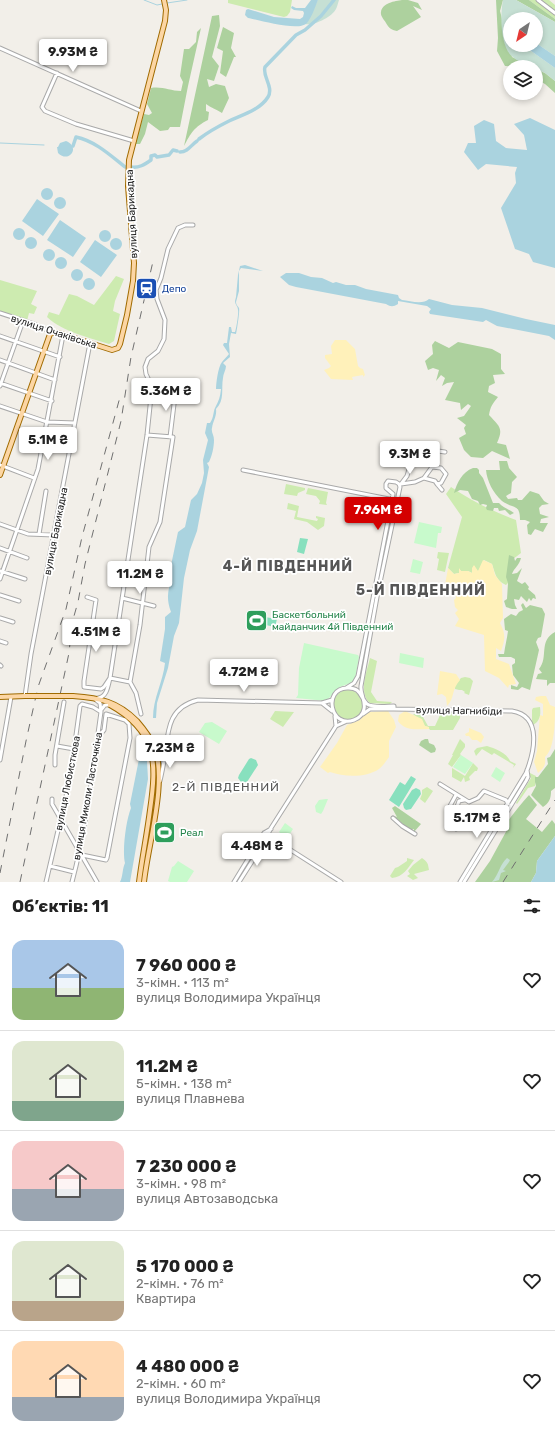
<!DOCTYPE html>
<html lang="uk">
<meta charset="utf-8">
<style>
body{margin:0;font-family:Rubik,sans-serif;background:#f2f2f2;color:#222;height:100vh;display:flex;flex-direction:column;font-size:15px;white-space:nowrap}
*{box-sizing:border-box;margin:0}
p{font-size:13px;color:#767676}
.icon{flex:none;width:22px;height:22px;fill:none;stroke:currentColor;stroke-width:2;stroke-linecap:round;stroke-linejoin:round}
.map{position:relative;height:882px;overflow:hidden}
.drawer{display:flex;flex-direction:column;background:#fff;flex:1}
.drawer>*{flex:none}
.needle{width:26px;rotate:215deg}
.controls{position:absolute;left:503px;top:12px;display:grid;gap:8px}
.controls a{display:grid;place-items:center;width:40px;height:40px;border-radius:50%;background:#fff;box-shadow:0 2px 6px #0003;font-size:20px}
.price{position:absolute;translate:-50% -34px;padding:0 9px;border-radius:4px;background:#fff;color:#222;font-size:13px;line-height:26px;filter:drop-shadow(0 1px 2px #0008)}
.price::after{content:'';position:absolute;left:50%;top:24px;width:12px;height:9px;margin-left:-6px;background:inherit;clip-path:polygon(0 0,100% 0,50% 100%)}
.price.active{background:#d40000;color:#fff}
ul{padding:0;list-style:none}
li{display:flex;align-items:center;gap:12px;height:100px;padding:0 12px}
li+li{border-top:1px solid #e0e0e0}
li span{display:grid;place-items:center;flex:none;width:112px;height:80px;border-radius:12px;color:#555}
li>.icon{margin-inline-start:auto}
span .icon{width:48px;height:48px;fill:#fffc;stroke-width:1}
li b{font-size:17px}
h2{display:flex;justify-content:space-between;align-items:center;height:48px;padding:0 12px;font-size:17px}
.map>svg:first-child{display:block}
</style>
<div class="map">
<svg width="555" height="882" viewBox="0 0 555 882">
<rect width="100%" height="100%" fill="#f2efe9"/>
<!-- grass -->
<path fill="#cdebb0" d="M228,0H292L290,12L287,16L284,17L228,3Z
M529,0H549L555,5V19Z
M116,276L124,279L115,301L113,311L120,314L114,341L109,344C88,337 63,332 47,317L49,312L59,315L69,294L77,296L94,305Z
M0,280L37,291L31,304L37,307L34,314L29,313L27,321L0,312Z
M286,484L305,488V490L298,493L297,496L284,494Z
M451,487C472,501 492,511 516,520L521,553L508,563V583L506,585C496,581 495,573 492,564L484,560L478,572L474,566L472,573L468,571H461L459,569V573L454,574L448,568L462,517L446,494Z
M308,488L328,492L326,503L327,505L319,504L320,501L316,496L306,494Z
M288,503L299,506L297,517L317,521L318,519L316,518V516L325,518L324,526L318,530L307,522L294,519L296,511L287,509Z
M438,552L449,553L445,572L437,570L439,559L437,558Z
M370,658L377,661L371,692L377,701L392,702L390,704L370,703C358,693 367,671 370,658Z
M465,677L470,678L473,681L469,695L464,693L465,692L462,690H459L455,689V685L461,678Z
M333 705a15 15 0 1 1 30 0a15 15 0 1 1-30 0Z
M540,707C541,715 540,721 533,725L532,723V710L533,708Z
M275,711L294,712L283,727L270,719Z
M452,712L460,713V718L453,730H430L428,727L425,726L413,714H425V715L423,717L428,726H435L441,713Z
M460,739L465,744V747L460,754L461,755L452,767L448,764L453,755H452Z
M487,746C494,748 507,753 510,761L516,764L513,768L514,765L494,753L492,755L482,749L476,756L474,751L477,748Z
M473,763L478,768L477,771H475L469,777L470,780L465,782L464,777L461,782L452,777V768L465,776Z
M530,773L536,776L535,786L528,788L517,804L516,803L531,778L529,775Z
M427,787L433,791L425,803L420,799L422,794V790Z
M407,858L414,860C408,868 403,877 392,878L390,876L395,868L398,867L407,861Z
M422,858C428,862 428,864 429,870L414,874L418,878L413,880L407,876L410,874L408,871L413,865Z"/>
<!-- forest -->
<path fill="#add19e" d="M402,0H408L418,3L422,10L413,6L421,17L397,31C391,30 389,28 386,23C385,21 380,16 381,12C382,3 395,1 402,0Z
M496,0H503L500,11L512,57L533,67L505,66L497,51L498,38Z
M516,0H529L555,19V22Z
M219,15L220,26L212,57L219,66L214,81L207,79L209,87L216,84L225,86L229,98L222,113C216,109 211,108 206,104V111L209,112L208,120C194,127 191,133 184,146L212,16Z
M223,27L234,33L231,48L236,57H234L226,77L220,73L223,51L217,48Z
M201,28L188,86L180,127H170L168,130L160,131L148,122L145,134L140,144H135L144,114L149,115L152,113L147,104L151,88C162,86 170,91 181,91L183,82L180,76L184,49H189L196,42L197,32Z
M536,69L545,73L555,81V93L545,84L536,79Z
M435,341L449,348L458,342L492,349L501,354V369L505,374L493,375L495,383L489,386L488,392L498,397C493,403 490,407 489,415C499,426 504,428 497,443L506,445L510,459L492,451L483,458L471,457L464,450L459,438L466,434L464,428L466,425L457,418L464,416L471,406L468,404L461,410L460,403L445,400L454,382L447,383L442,386L445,378L441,375L436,381L439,370L433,368L428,370L425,361L433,354L432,345Z
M499,461H507L509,468L517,477L512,482L511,493L506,496L508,499L517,498L518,500H522L530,491L539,494L544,501L549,504L542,505L539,508L540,514L549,517L541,519L540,523H548L543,532L535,529L531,535L528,534L527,525L530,522L525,520H520C520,503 513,509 502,501C493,493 487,481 486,470H500Z
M473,468H477L479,470V473L483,478L493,503H499C503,508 509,509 514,513L510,515L505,510L499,511L498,508H494L493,511L487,510L486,508L487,505L483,504L480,505L478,501L472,499L468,491L460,490L454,493C457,483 462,472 473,468Z
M509,555L514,557L515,561L517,558H521C519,566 514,568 512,574L517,573L522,568L517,581L522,584L525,582L529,587L528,589L535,595L536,599L533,598L531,601L529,598L527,602L521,596L519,600L514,599L515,605L517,609H512L506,607L504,601L507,599L508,583L506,577Z
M523,603L526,608L530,605L542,608L545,614L541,637L538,638L536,642L539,650L530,690L522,687L518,690L511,689V685L517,687L519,683L513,675L512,665L515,663V659L511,657H499L498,654H504C505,646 507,639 508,631L505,630L504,619L511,614L516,616L519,612L523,610L521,605Z
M555,632V683H550L547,686V680L536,679L538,674L542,673L539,669C549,657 538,641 555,632Z
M425,739H428L429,743L434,745L436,749L435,752L431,753L419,745L421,741Z
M555,749V788L551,791C551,799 549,803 543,807L531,795L536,786L535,782V777H538L548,764L547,758L550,757Z
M529,795L537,805L526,819L542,832L552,820L555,824V836L537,861L536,873L531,882H475L490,861L508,828L505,825C512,815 521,804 529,795Z
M395,806L421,824L414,832V829L411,830C405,826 401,823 394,816L397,817L392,808Z"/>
<!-- wetland -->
<path fill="#c6e0d4" d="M318,0H339C338,3 337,7 336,9C332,17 314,26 305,24Z
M503,0H516L555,22V56L536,43V19H510V45H525L524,46L555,68V81L545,73L536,69V67H533C526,64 518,62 513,57C500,48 500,14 503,0Z
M507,858L510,860L509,862L503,870L506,871L501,873L499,880L492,882C499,874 500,864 507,858Z"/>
<!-- sand -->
<path fill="#fff1ba" d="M335,340H346L355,349L358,366L360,368L363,369L365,375L363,377V375L352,377L353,380L331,379L324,370L329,368L331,366L325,358V355L332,354L331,346Z
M483,560L492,564L495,575L502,584L503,618L500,623C506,634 505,640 501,651L496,648V659L509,664L516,684L509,685L508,688L499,678L485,671L484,635L455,626L459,619L455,613L458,610L455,607L454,600L456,598L455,590L445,585L448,568L454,574L459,573V568L461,571H468L472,573V568L474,565L478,571Z
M440,671L456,674L460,680C451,690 455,698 447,706L446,697L442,694L437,695Z
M541,696H546L550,705L555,707C555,720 555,749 545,757C546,765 544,768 538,773L534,762L537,751L540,715L543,716V704L535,700L536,697Z
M388,711L394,720L396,727L389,741V757C386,761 383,766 379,769C366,778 344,777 330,772L328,773L320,767L337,743L347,725L360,720L366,713L371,712Z
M405,711L422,719L425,726L429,727V729C417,729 406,732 398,721L399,715Z
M469,728L481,733L484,737L481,743L477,740H472L469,736H466L465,734L469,732Z
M465,813L473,815L484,823L481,828L480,824L478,826L471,822H466L462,826L460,825L459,824L462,822L459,819H462Z"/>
<!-- park -->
<path fill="#c8facc" d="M419,522L442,527L441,533H438L436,548L414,543Z
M413,559L423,562L420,574L410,572Z
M304,643L358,655L359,657L355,679L353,682L340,687L326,701L296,698L298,695L299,668Z
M400,653L424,658L423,668L399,663Z
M212,722L227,731L219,744L199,732L205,723Z
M461,755L473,763L465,774L453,767Z
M496,767L505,773L500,782L491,776Z
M326,799H328L323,811L321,814L316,812L315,806L319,800Z
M285,823L293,829L287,838L279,832Z
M178,861L194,871L187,882H170L168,881L172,867L174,866Z"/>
<!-- pitch -->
<path fill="#88e0be" d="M300,538L308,539L304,554L297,552Z
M253,615L277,619L275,627L252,622Z
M251,758L256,760L258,765L247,782H241L238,778L239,775L249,759Z
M411,776L416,779L399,807L389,800L400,782L405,785Z
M416,788L420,790L421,794L411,809L406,810L404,808L403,804L412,790Z"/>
<!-- water -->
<path fill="#aad3df" d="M311,0H318C315,7 312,17 307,23C299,32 260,20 248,18L245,15L246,10L248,9L274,17L300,19L303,17L304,13L303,11L294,10L291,8L292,6L296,8H305Z
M536,43L555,56V68L524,46L536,45Z
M530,118L555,130V268L533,262L529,254L515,249L501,208L516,183L515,173L517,167L486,164L478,170L464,152L468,143H476L474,126L484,120L494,124L496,141L506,148L527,150L524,135L514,124Z
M66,141C81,147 69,164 58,153L57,147H58L60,143Z
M41 194a6 6 0 1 1 12 0a6 6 0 1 1-12 0Z
M54 203a6 6 0 1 1 12 0a6 6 0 1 1-12 0Z
M37,199L59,214L43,236L22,221Z
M60,220L86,238L73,257L47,240Z
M13 234a6 6 0 1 1 12 0a6 6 0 1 1-12 0Z
M99 236a6 6 0 1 1 12 0a6 6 0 1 1-12 0Z
M25 243a6 6 0 1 1 12 0a6 6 0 1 1-12 0Z
M110 244a6 6 0 1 1 12 0a6 6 0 1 1-12 0Z
M95,240L117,255L101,277L80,262Z
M43 255a6 6 0 1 1 12 0a6 6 0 1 1-12 0Z
M55 263a6 6 0 1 1 12 0a6 6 0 1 1-12 0Z
M245,265L263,271L241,268L239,271V291L236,302C236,305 238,306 239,308C240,310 237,330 236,334L231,333L229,344L230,357L223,363L226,366C226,370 223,374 223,378C221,389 225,400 216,409C217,416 213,421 212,428C211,432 214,435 214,440C214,447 212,456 209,462L207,463L209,467L197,531L190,550L184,578L179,623L174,636L168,668L157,703L156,718H153C153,698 163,682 165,663L160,661L165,629V617L171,612C166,598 168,592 171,579L169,575L178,532L185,527L191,500L197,494L202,483L204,473L203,460L208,440L205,433L207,423H210C214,417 213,412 215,408C219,400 220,398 221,389H216C216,383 218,367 222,362C224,359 227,357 229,354L223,345L224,343H227L229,327H231L232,332H235C236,330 239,312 238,310C238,306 235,305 235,301L236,297L238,275L240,266Z
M71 275a6 6 0 1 1 12 0a6 6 0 1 1-12 0Z
M286,273H299L311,277L322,278L333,283L336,282L346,285H355L366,289L398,295L399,298L402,300C410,301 423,305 429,299L452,305L482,308L526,319L555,325V340L549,336L497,326L486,320L483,322L430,314L429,312L431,309L427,306L398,301V304C393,307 391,307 386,304L296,287L289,285L280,277Z
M83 284a6 6 0 1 1 12 0a6 6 0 1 1-12 0Z
M147,747L149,755L147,761L148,779L130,882H120C123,876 122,870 125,863C122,851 126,820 131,808L130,804L139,759L143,754L144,748Z
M555,836V882H531L536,873L537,861Z"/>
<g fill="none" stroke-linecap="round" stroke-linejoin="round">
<!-- stream -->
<path stroke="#aad3df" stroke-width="1" d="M144,0L157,5L162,4
M167,3L187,0
M0,143L44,145"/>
<!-- river -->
<path stroke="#aad3df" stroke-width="3.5" d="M199,139C208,132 219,126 229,121C242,115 260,110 268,97C274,87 262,76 265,67L296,35L305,30L321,16L334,0
M73,146L76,137C95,141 110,155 125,167H127
M180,152C188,152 191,145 197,141
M131,167C139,168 144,165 151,160V156L155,155L157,157L169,155L173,150L177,151"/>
<defs>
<path id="minor" d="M538,0L555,13
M0,48L141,111
M57,73L42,107L45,111L76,124L134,141
M0,313L34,324L53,333
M0,336L60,357
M0,360L55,380
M0,383L52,401
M0,386L23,321
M0,406L47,422L75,423
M170,437L176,388
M0,465L34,478
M243,470L394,500
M401,484L407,476L413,456L424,446L426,448H435L438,451L445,452
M401,484L415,482L424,478
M437,484L435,481L424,478L432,467L441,468L446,474L441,483L437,484L442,490
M0,524L28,534L54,535
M39,534L46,491
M0,548L27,558
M0,571L25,579
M0,579L38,469L63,335
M0,595L19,601
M87,597L96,600L84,681V687L101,689L104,687L110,678L130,682
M122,598L154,606
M0,618L13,622
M0,641L6,643
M0,665L1,666
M346,688L354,683L358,676L392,500L393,494L386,488V484L388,481L396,482L399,484L400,487L377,597L361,686C360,694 366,701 364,709C363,715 359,718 354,720C331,729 322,689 347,688C361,687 360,697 367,704C373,708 387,706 394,706V709L512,711C543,716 534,753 526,773L460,882
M25,696L31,654L90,343
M98,698C107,697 108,686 110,678L147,435L152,387L146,374L145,367L148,359L158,351L164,339L165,320L157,299L156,290L161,278L168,249L178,228L185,225H193
M322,703L332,711
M101,710L105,705H109
M141,714L136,693L130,682L140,625L149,547L160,522L173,437L147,435
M363,714L370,709H394
M335,716L336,726
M154,745L156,746H166
M57,746L74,749
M0,760L11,697
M55,765V755L64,702
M160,781C162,772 164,763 165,754C168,729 169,707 198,700L322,703L332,700
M440,784L469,802L478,798L484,791L506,800L508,804
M52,799V804L97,882
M450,806L456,795
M393,818L402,826L415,834
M456,829C459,817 453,813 459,801L464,800
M264,833L341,882
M82,855L106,860L107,858L130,738L129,724L125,720L106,714L104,730L98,737
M50,866L74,872
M46,882L70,779L80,706L82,704L93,707L101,712
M72,882C87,826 93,768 101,712L100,703L96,700
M234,882L264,833L271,829
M239,882L263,844L271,828L336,726L345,722
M464,882L526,781L528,777L527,770"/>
<path id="major" d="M0,475L50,334L56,332L112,350L118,348L120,344L127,315L133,281L134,263L128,186L129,160L165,21L166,10L164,0
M73,696C100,698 117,701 137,721C143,728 150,737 154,746C168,781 148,844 144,882
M0,697L25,696
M110,705C157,731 157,762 150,810C147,834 142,858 139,882"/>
</defs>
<!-- minor casing -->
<use href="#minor" stroke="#a9a9a9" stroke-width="5"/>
<!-- major casing -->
<use href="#major" stroke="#a06b00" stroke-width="6"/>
<!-- minor -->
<use href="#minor" stroke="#fff" stroke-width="3"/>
<!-- major -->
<use href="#major" stroke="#fcd6a4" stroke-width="4"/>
<!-- rail -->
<path stroke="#707070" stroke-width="1" stroke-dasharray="8 8" stroke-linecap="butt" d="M0,873L26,741L38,687L66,609L82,537L120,397
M20,882L69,653L72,623L78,602L85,564L121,421L131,357L154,257
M503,882L555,800"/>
<defs>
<path id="major-bridge" d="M25,696H73"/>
</defs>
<!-- major-bridge casing -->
<use href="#major-bridge" stroke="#a06b00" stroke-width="6" stroke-linecap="butt"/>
<!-- major-bridge -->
<use href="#major-bridge" stroke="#fcd6a4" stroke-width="4"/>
</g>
<!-- icons -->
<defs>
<symbol id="station-square" viewBox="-11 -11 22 22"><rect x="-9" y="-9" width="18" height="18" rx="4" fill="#1a4fb4" stroke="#fff"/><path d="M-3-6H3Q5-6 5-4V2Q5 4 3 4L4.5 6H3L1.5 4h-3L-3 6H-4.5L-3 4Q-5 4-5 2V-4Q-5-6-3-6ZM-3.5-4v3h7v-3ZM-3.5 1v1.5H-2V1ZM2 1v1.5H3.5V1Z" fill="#fff"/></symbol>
<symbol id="stadium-square" viewBox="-11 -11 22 22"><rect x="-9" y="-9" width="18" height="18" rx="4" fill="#2e9e5b" stroke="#fff"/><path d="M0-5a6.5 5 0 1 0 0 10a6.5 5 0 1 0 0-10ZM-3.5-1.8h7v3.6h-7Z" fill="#fff"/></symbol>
</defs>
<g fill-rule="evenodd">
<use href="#station-square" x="134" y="276" width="25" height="25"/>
<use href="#stadium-square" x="244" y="608" width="25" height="25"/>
<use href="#stadium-square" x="152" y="820" width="25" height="25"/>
</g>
<g text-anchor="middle" stroke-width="3.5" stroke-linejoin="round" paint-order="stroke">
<!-- street labels -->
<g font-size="10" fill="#222" stroke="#fff">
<text transform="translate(131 214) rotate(-93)" y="4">вулиця Барикадна</text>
<text transform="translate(54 331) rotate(18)" y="4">вулиця Очаківська</text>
<text transform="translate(55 531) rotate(-79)" y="4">вулиця Барикадна</text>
<text transform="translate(459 710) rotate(1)" y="4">вулиця Нагнибіди</text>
<text transform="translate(67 783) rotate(-79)" y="4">вулиця Любисткова</text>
<text transform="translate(87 796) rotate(-80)" y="4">вулиця Миколи Ласточкіна</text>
</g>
<!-- transit labels -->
<g font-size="10" fill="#164399" stroke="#fff" text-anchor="start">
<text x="162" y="292">Депо</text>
</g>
<!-- leisure labels -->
<g font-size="10" fill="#27864d" stroke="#fff" text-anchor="start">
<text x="272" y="618">Баскетбольний<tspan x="272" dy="12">майданчик 4й Південний</tspan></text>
<text x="180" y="836">Реал</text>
</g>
<!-- quarter labels -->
<g font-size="12" letter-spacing="1" fill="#555" stroke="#fff">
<text x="226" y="791">2-Й ПІВДЕННИЙ</text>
</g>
<!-- district labels -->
<g font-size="14" font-weight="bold" letter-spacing="1" fill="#555" stroke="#fff">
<text x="288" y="571">4-Й ПІВДЕННИЙ</text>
<text x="421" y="595">5-Й ПІВДЕННИЙ</text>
</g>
</g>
</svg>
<div class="controls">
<a><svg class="needle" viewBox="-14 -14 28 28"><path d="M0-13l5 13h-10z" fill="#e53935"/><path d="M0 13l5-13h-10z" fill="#767676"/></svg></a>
<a><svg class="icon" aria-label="layers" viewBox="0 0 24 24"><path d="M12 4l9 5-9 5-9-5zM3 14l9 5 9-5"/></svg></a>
</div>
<b class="price" style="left:73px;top:73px">9.93M ₴</b>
<b class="price" style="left:166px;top:412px">5.36M ₴</b>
<b class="price" style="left:48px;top:461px">5.1M ₴</b>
<b class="price" style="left:410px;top:475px">9.3M ₴</b>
<b class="price active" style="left:378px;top:531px">7.96M ₴</b>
<b class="price" style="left:140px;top:595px">11.2M ₴</b>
<b class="price" style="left:96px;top:653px">4.51M ₴</b>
<b class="price" style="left:244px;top:693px">4.72M ₴</b>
<b class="price" style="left:170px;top:769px">7.23M ₴</b>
<b class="price" style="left:477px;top:839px">5.17M ₴</b>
<b class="price" style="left:257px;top:867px">4.48M ₴</b>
</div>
<section class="drawer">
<h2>Об’єктів: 11<svg class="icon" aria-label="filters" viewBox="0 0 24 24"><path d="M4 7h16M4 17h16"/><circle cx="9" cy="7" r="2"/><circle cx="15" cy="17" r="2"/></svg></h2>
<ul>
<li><span style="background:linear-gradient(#a9c7e8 60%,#8fb573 0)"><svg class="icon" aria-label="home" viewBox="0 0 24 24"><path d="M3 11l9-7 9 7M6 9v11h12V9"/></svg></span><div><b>7 960 000 ₴</b><p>3-кімн. · 113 m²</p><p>вулиця Володимира Українця</p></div><svg class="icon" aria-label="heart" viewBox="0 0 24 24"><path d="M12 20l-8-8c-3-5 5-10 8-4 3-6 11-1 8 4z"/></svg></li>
<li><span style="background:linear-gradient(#dfe7d0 75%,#7fa58c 0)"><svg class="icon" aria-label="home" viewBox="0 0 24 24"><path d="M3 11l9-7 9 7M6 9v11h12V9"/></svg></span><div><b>11.2M ₴</b><p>5-кімн. · 138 m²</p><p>вулиця Плавнева</p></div><svg class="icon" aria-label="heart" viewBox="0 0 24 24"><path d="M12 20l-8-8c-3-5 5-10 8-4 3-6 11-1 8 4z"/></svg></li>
<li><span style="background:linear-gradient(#f6c9c9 60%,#9aa5b1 0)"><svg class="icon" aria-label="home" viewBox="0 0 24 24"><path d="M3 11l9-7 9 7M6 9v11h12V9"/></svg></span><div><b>7 230 000 ₴</b><p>3-кімн. · 98 m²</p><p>вулиця Автозаводська</p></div><svg class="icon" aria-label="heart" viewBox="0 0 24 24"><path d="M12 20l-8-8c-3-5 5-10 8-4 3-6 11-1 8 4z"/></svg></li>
<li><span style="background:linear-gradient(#dfe7d0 75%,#b9a48a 0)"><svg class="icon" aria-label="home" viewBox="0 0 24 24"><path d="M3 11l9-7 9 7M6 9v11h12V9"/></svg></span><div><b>5 170 000 ₴</b><p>2-кімн. · 76 m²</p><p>Квартира</p></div><svg class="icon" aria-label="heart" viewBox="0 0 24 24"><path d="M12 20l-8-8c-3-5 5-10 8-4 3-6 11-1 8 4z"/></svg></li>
<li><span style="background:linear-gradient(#ffd9b3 70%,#9aa5b1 0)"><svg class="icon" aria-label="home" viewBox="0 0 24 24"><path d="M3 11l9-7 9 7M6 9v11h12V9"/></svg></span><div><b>4 480 000 ₴</b><p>2-кімн. · 60 m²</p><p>вулиця Володимира Українця</p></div><svg class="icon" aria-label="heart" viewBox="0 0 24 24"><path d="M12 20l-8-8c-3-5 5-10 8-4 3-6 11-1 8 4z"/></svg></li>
</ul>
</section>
